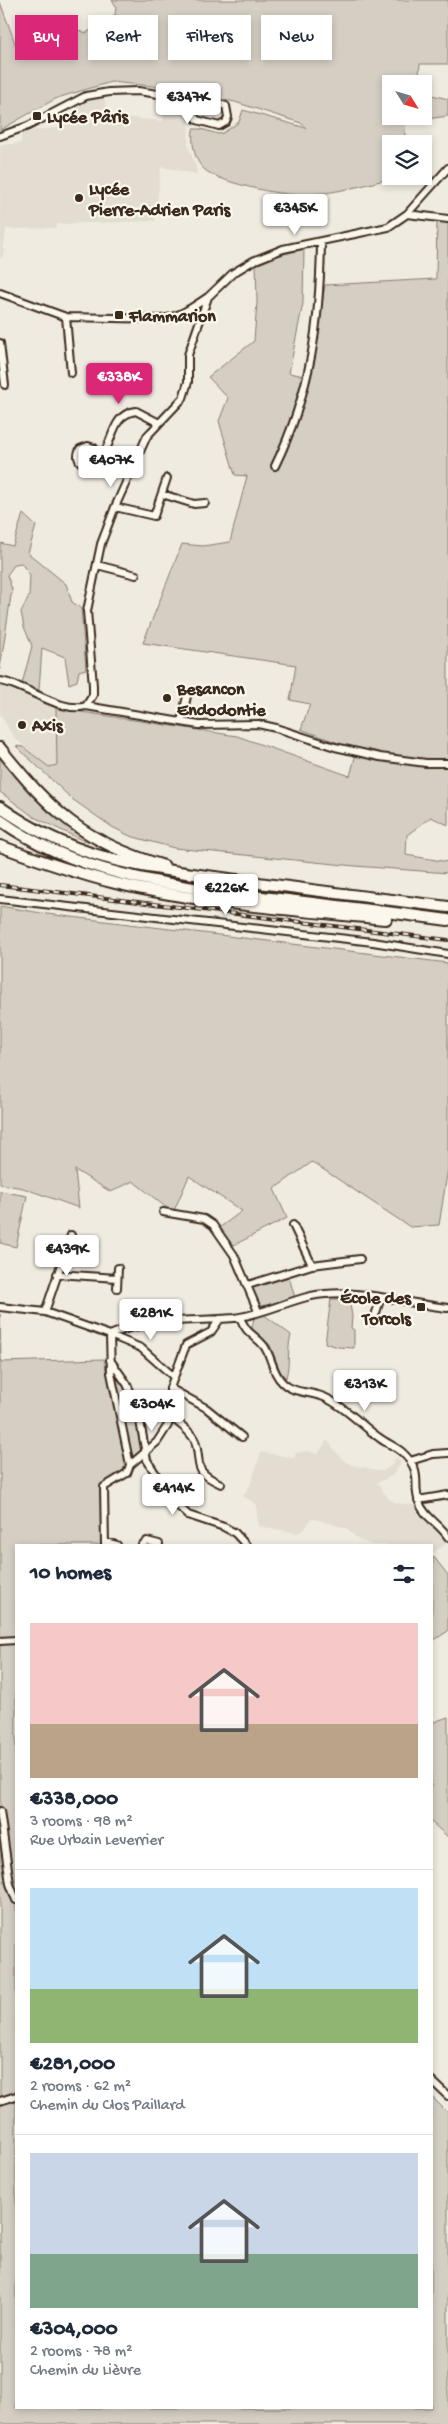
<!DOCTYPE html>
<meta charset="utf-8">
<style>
body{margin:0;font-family:"Gochi Hand",sans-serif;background:#f2f2f3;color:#1f2937;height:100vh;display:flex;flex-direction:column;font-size:19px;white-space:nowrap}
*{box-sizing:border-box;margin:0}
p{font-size:16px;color:#747a83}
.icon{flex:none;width:28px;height:28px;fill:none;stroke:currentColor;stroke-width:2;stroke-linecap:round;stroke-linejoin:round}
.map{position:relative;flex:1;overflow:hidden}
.panel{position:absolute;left:15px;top:1544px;width:418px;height:865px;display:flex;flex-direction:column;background:#fff;border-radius:0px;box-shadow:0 2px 8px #0003}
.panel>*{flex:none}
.banner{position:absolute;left:15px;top:15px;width:419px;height:45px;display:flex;gap:10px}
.needle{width:32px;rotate:127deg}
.controls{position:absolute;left:382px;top:75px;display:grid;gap:10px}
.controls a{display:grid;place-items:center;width:50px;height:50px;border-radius:0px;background:#fff;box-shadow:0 2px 8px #0003;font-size:25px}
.price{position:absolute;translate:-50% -42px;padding:0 11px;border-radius:5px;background:#fff;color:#222;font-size:16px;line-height:32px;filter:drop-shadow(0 1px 2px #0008)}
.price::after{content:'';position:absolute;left:50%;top:30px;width:15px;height:11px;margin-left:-8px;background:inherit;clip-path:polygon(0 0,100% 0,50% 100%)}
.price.current{background:#db2777;color:#fff}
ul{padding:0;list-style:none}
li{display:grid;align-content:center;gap:10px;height:265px;padding:0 15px}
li+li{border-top:1px solid #e0e1e3}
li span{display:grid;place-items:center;height:155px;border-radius:0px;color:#555}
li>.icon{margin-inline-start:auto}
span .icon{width:90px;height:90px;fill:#fffc;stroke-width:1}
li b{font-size:21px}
h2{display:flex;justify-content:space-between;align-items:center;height:60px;padding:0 15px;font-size:21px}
.tag{padding:0 18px;border-radius:0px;background:#fff;box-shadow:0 2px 8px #0003;font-size:18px;line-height:45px}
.tag.current{background:#db2777;color:#fff}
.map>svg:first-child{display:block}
</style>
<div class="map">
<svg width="448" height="2424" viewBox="0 0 448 2424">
<rect width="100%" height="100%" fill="#f0ebe0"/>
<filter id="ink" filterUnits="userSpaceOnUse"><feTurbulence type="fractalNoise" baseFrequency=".02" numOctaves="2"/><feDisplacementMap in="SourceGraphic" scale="10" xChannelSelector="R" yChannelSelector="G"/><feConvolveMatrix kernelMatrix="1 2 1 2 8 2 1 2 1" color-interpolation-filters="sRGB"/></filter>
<g filter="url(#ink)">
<!-- built -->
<path fill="#e2dcd1" d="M103,96L110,116L163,121L166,101L176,102L189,118L188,145L197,170L196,174L161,167L155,221L57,224L56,228L6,229L3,256L0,259V145L21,143V132L57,128L83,102Z
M0,684H8L56,708L57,765L49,767L14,738L0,714Z
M327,1440L341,1458L351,1465L383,1471L392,1465L396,1457L401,1463L393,1475L377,1483L389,1499L396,1503L415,1505L416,1511L443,1533L448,1543L431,1554V1545H372L359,1540L346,1528L315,1519L310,1520L305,1529L297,1533L258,1526L256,1504L243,1496L251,1483L261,1452L294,1458L296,1453L307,1451L318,1454Z"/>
<!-- green -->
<path fill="#d5cec3" stroke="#887c70" d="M112,0H448V64H420L418,84H391V116H424V93L448,99V116L406,122L404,144H391V176H400C368,184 335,194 302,195C283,196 212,182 201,166C193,155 192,142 193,129H201L218,134L223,133L239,122L243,110L306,128L301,123L235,102L152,86L111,82L57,98L0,130V2L18,51L52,49L78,30L86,33L115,15L116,6Z
M437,217L448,218V825L431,817L407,835L406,855L448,862V873L355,866L174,848L130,836L112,827L72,799L16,746L23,747L49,767L57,765L56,708L237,736L350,776L357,750L301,729L310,704L290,700L296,665L143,643L182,544L203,546L230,542L247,476L235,475L219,421L228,398L208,377L254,341L257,302L256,265L277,256L304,249L303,303L289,373L310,377L325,285L436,279Z
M23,514L36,526L28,553L66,584L72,602L81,608L86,669L79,671L77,681L69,684L65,657L42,648L39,690L22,684L32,646L24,627L21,612L29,596L30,575L21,563L15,564L7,575L12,589L0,669V543L13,546Z
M0,758L28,792L48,812L90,840L88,843L34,817L0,792Z
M0,906L47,914L448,963V1168L439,1225L410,1227L312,1162L274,1189L287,1218L232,1246L219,1228L242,1211L189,1176L173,1213L133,1181L111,1192L75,1170L79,1208L23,1188L0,1184Z
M0,1191L27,1196L16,1247L0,1243Z
M289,1277L295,1298L262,1306L258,1305L252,1287Z
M331,1299H349L352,1316L351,1328L354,1330V1348L338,1347L325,1343Z
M0,1314L1,1362L104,1359L106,1370L132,1392L147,1448L128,1469L101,1485L102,1545H16V2408H431V2096L448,2113V2424H0Z
M263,1314L291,1335C287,1349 290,1363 286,1378L280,1371L270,1345L252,1328L254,1318Z
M433,1556L448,1575V1631L431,1642Z
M448,1717V1837L431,1822V1723Z"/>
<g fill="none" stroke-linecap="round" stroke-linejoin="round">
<defs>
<path id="minor" d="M0,136L28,126L86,96L109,92L138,91L212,102L226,106L228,117L226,122L219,126L197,120L179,98
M407,214L448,219
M0,293L66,317L161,319C180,317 193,307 208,297
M66,317L71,373
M0,343L5,385
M97,456L94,448L88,446L80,449C76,456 78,462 85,465L94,462C97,457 102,456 105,451C114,435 114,414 136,411L159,423
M275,466C311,392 320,322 321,242
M162,494L194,504L205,503
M115,507L154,516L167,478
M97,565L136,575
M0,681C25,684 61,714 86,706L199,725L258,724L276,728L335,747L380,757L426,763H448
M86,706L93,695V686L87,611L101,544L115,507L147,436L183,398L188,382V355L208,297L233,273L253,261L283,249L388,227L407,214L448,168
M181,722L188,692
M0,899L373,942L448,954
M163,1212L204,1219L213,1225L234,1255L258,1311
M293,1225L312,1265
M57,1274L117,1278
M248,1285L312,1265L360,1259
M117,1288L118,1268
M0,1307L45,1312L110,1335C150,1317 191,1322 234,1318C260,1315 285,1302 311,1296C356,1287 403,1303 448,1308
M45,1312L71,1235
M240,1317C246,1334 254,1334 264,1346C272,1357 272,1373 283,1383C294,1394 312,1391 326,1398C347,1408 362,1426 381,1439C388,1444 397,1447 403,1453C424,1473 412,1484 419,1502C424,1517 440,1524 448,1537
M373,1322L381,1297
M110,1360L127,1384L138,1410L147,1460L172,1500L188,1515L224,1527L235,1533L246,1545
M170,1388L206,1408L242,1437
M170,1416C178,1423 191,1431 195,1441C203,1465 190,1470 221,1484
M410,1461L433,1454L448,1453
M130,1465L111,1373L110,1335L141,1348L174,1377
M418,1500L448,1495
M105,1542L117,1545
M105,1545L104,1487L127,1473L130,1465L157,1442L168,1425L170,1416V1388L186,1345L211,1332L220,1319
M142,1545L147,1541L159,1544
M0,1641L16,1640
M0,1811L10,1884L16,1900
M431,2080L448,2096
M0,2101L16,2096"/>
<path id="trunk" d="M0,748C51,812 84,842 164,866
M0,807C79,863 145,867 237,880C307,890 377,898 448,907
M0,820C80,877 176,886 271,898C330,905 389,912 448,920
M0,846C38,860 76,873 115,883C203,904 296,910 386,919"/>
</defs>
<!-- minor casing -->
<use href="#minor" stroke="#3b2a1e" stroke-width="10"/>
<!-- trunk casing -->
<use href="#trunk" stroke="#3b2a1e" stroke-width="14"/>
<!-- minor -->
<use href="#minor" stroke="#fbf7ec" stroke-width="6"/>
<!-- trunk -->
<use href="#trunk" stroke="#fbf7ec" stroke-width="10"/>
<defs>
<path id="rail" d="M0,885L448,940"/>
</defs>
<!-- rail casing -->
<use href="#rail" stroke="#3b2a1e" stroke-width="4"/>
<!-- rail -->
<use href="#rail" stroke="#fbf7ec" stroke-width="2" stroke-dasharray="5.5" stroke-linecap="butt"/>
</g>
</g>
<!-- markers -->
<g fill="#3b2a1e" stroke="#fbf7ec" stroke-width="2">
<rect x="32" y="111" width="10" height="10" rx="2.5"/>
<circle cx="79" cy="198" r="5"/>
<rect x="114" y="310" width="10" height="10" rx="2.5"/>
<circle cx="167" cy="698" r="5"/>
<circle cx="22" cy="725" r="5"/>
<rect x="416" y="1302" width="10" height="10" rx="2.5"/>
</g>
<g text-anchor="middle" stroke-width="4.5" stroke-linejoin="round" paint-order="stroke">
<!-- poi labels -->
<g font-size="18" font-weight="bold" fill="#3b2a1e" stroke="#fbf7ec" text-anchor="start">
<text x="47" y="122">Lycée Pâris</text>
<text x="89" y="194">Lycée<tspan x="89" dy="21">Pierre-Adrien Paris</tspan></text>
<text x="129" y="321">Flammarion</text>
<text x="177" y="694">Besancon<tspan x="177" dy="21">Endodontie</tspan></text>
<text x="32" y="731">Axis</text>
<text x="411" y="1303" text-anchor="end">École des<tspan x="411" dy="21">Torcols</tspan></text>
</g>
</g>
</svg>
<div class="controls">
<a><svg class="needle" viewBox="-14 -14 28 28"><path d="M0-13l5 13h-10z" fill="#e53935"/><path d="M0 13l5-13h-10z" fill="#747a83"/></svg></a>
<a><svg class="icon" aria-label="layers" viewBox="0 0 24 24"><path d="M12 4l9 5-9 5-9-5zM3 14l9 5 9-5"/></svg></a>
</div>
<b class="price" style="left:188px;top:125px">€347K</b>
<b class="price" style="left:295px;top:236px">€345K</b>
<b class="price current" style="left:119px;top:405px">€338K</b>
<b class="price" style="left:111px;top:488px">€407K</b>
<b class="price" style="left:226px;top:916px">€226K</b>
<b class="price" style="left:67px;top:1277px">€439K</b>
<b class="price" style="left:151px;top:1341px">€281K</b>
<b class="price" style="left:365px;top:1412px">€313K</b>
<b class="price" style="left:152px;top:1432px">€304K</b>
<b class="price" style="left:173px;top:1516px">€414K</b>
<div class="banner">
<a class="tag current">Buy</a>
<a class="tag">Rent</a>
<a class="tag">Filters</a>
<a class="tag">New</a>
</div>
<section class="panel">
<h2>10 homes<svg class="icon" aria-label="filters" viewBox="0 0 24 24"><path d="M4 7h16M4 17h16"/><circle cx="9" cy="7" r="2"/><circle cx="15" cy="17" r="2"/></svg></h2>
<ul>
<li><span style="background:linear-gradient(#f6c9c9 65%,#b9a48a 0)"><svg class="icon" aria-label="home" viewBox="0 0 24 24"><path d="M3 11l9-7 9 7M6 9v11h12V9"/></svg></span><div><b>€338,000</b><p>3 rooms · 98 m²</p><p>Rue Urbain Leverrier</p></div></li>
<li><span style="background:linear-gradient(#bfe0f5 65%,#8fb573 0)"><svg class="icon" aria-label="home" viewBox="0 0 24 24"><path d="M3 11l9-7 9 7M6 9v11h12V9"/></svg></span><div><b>€281,000</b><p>2 rooms · 62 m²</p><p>Chemin du Clos Paillard</p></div></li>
<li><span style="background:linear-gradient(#c9d6e8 65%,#7fa58c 0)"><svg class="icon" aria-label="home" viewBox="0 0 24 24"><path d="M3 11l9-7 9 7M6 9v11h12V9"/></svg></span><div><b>€304,000</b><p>2 rooms · 78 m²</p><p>Chemin du Lièvre</p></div></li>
</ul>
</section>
</div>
